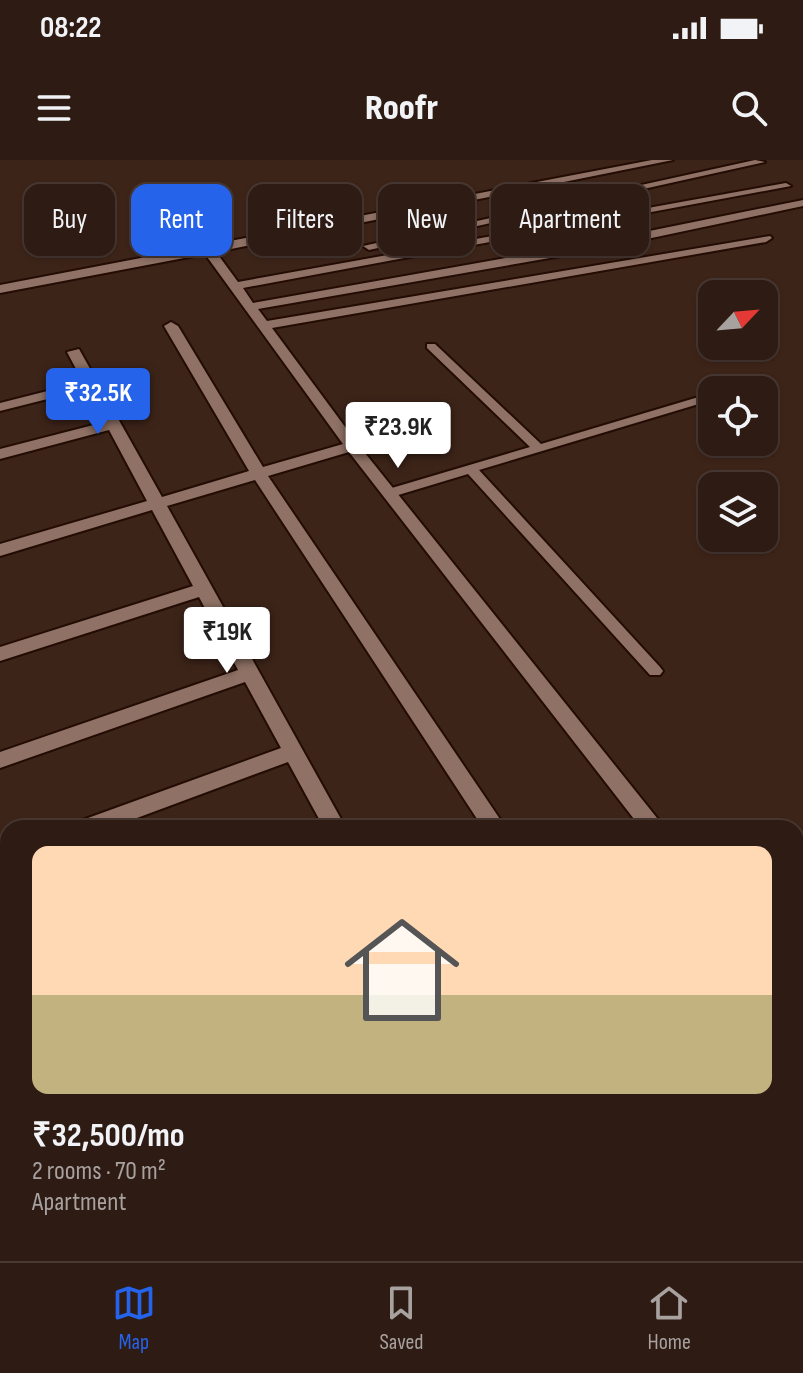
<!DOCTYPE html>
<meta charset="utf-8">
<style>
body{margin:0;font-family:"Sofia Sans Condensed",sans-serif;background:#36241c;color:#f1f3f6;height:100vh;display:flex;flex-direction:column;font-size:30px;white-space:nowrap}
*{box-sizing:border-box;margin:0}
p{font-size:26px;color:#a7a1a0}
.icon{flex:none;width:44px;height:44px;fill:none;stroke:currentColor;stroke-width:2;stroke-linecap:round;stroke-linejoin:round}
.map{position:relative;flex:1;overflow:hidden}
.panel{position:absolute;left:0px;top:660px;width:804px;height:442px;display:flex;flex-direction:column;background:#2e1b13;border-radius:24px 24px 0 0;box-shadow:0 2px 6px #0004,0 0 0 2px #493933}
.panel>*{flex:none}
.guide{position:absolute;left:24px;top:24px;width:756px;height:72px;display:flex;gap:16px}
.needle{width:52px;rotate:64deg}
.buttons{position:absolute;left:698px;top:120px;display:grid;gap:16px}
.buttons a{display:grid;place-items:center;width:80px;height:80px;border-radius:16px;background:#2e1b13;box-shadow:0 2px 6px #0004,0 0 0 2px #493933;font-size:40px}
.price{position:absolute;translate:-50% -68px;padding:0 18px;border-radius:8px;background:#fff;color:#222;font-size:26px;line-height:52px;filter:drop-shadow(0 2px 4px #0008)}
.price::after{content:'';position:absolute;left:50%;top:48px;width:24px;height:18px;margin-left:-12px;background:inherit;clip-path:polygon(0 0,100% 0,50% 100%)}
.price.on{background:#2563eb;color:#fff}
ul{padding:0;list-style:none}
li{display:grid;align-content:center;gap:16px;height:424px;padding:0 32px}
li+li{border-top:2px solid #493933}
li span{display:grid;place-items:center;height:248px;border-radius:16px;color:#555}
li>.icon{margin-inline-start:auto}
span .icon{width:144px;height:144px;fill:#fffc;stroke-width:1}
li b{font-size:34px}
.tag{padding:0 28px;border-radius:16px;background:#2e1b13;box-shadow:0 2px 6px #0004,0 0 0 2px #493933;font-size:28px;line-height:72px}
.tag.on{background:#2563eb;color:#fff}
.status{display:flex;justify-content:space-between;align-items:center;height:56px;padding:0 40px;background:#2e1b13;direction:ltr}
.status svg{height:22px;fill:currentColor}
header{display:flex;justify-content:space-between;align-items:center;height:104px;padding:0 32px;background:#2e1b13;font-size:36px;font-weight:800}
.menu{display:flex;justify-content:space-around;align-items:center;height:112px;border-top:2px solid #493933;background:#2e1b13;font-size:22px;color:#a7a1a0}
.menu a{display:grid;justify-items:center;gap:4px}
.menu .on{color:#2563eb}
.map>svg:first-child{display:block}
</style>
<div class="status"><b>08:22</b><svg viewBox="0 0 49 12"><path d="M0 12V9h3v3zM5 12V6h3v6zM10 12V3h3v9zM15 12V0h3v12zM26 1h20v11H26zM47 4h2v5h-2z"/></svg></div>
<header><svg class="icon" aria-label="menu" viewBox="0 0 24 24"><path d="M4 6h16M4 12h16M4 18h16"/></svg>Roofr<svg class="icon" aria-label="search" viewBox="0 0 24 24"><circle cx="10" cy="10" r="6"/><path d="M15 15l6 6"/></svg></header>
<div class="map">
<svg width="803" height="1101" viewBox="0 0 803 1101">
<rect width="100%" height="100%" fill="#3d2419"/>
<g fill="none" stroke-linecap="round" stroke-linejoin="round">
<defs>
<path id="lane" d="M427,184H435L541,284L712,233V240L479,310L660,507L663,511L660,515H650L468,314L395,336H385V330L530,287L427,188Z
M748,222L752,223V227L725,230Z"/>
<path id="street" d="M652,0H673L216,92L238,122L786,23L791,26L243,128L253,143L590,83L803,40V46L590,91L258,149L267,161L770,76L772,78L766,82L272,168L357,283L665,668H641L349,292L268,316L506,668H483L255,320L167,346L346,668H324L288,602L110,668H74L77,662L281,588L245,522L0,608V592L238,510L199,437L0,501V487L193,426L152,350L0,396V384L147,341L109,270L0,299V289L105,262L87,229L0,251V243L83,222L67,192L79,189L162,337L249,311L164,166L171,162L178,166L263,307L343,284L205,94L0,133V125Z
M755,0L765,2L369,90L363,86Z
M8,686V706L0,709V689Z
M8,820V845L0,848V823Z
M796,839L803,842V872L796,869Z
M8,970V998L0,1001V973Z
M803,1033V1062L796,1065V1036Z
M170,1094H210L207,1101H167Z
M554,1094H585L588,1101H557Z
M710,1094H747L744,1101H707Z"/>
</defs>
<!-- lane casing -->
<use href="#lane" stroke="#230c04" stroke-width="4"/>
<!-- street casing -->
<use href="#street" stroke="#230c04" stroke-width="4"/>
<!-- lane -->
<use href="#lane" fill="#8f7165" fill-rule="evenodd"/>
<!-- street -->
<use href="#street" fill="#8f7165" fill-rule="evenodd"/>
</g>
</svg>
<div class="buttons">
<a><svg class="needle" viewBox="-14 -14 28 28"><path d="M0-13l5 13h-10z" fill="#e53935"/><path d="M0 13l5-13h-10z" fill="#a7a1a0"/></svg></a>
<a><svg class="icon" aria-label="locate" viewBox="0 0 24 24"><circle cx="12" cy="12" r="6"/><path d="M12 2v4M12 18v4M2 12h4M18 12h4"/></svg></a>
<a><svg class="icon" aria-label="layers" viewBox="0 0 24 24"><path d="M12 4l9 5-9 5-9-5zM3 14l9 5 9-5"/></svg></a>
</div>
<b class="price on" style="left:98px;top:276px">₹32.5K</b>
<b class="price" style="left:398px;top:310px">₹23.9K</b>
<b class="price" style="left:227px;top:515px">₹19K</b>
<div class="guide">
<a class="tag">Buy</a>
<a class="tag on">Rent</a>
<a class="tag">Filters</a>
<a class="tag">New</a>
<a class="tag">Apartment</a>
</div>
<section class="panel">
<ul>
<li><span style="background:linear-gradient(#ffd9b3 60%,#c2b280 0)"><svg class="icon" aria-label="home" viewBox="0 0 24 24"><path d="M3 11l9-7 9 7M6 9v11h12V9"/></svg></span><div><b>₹32,500/mo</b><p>2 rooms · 70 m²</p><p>Apartment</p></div></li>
</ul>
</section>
</div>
<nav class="menu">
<a class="on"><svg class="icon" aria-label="map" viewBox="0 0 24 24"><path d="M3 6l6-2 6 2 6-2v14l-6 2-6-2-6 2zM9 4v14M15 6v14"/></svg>Map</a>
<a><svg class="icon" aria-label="saved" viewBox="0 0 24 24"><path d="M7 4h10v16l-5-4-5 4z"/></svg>Saved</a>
<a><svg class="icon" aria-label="home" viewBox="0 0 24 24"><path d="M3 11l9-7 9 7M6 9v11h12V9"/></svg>Home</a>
</nav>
